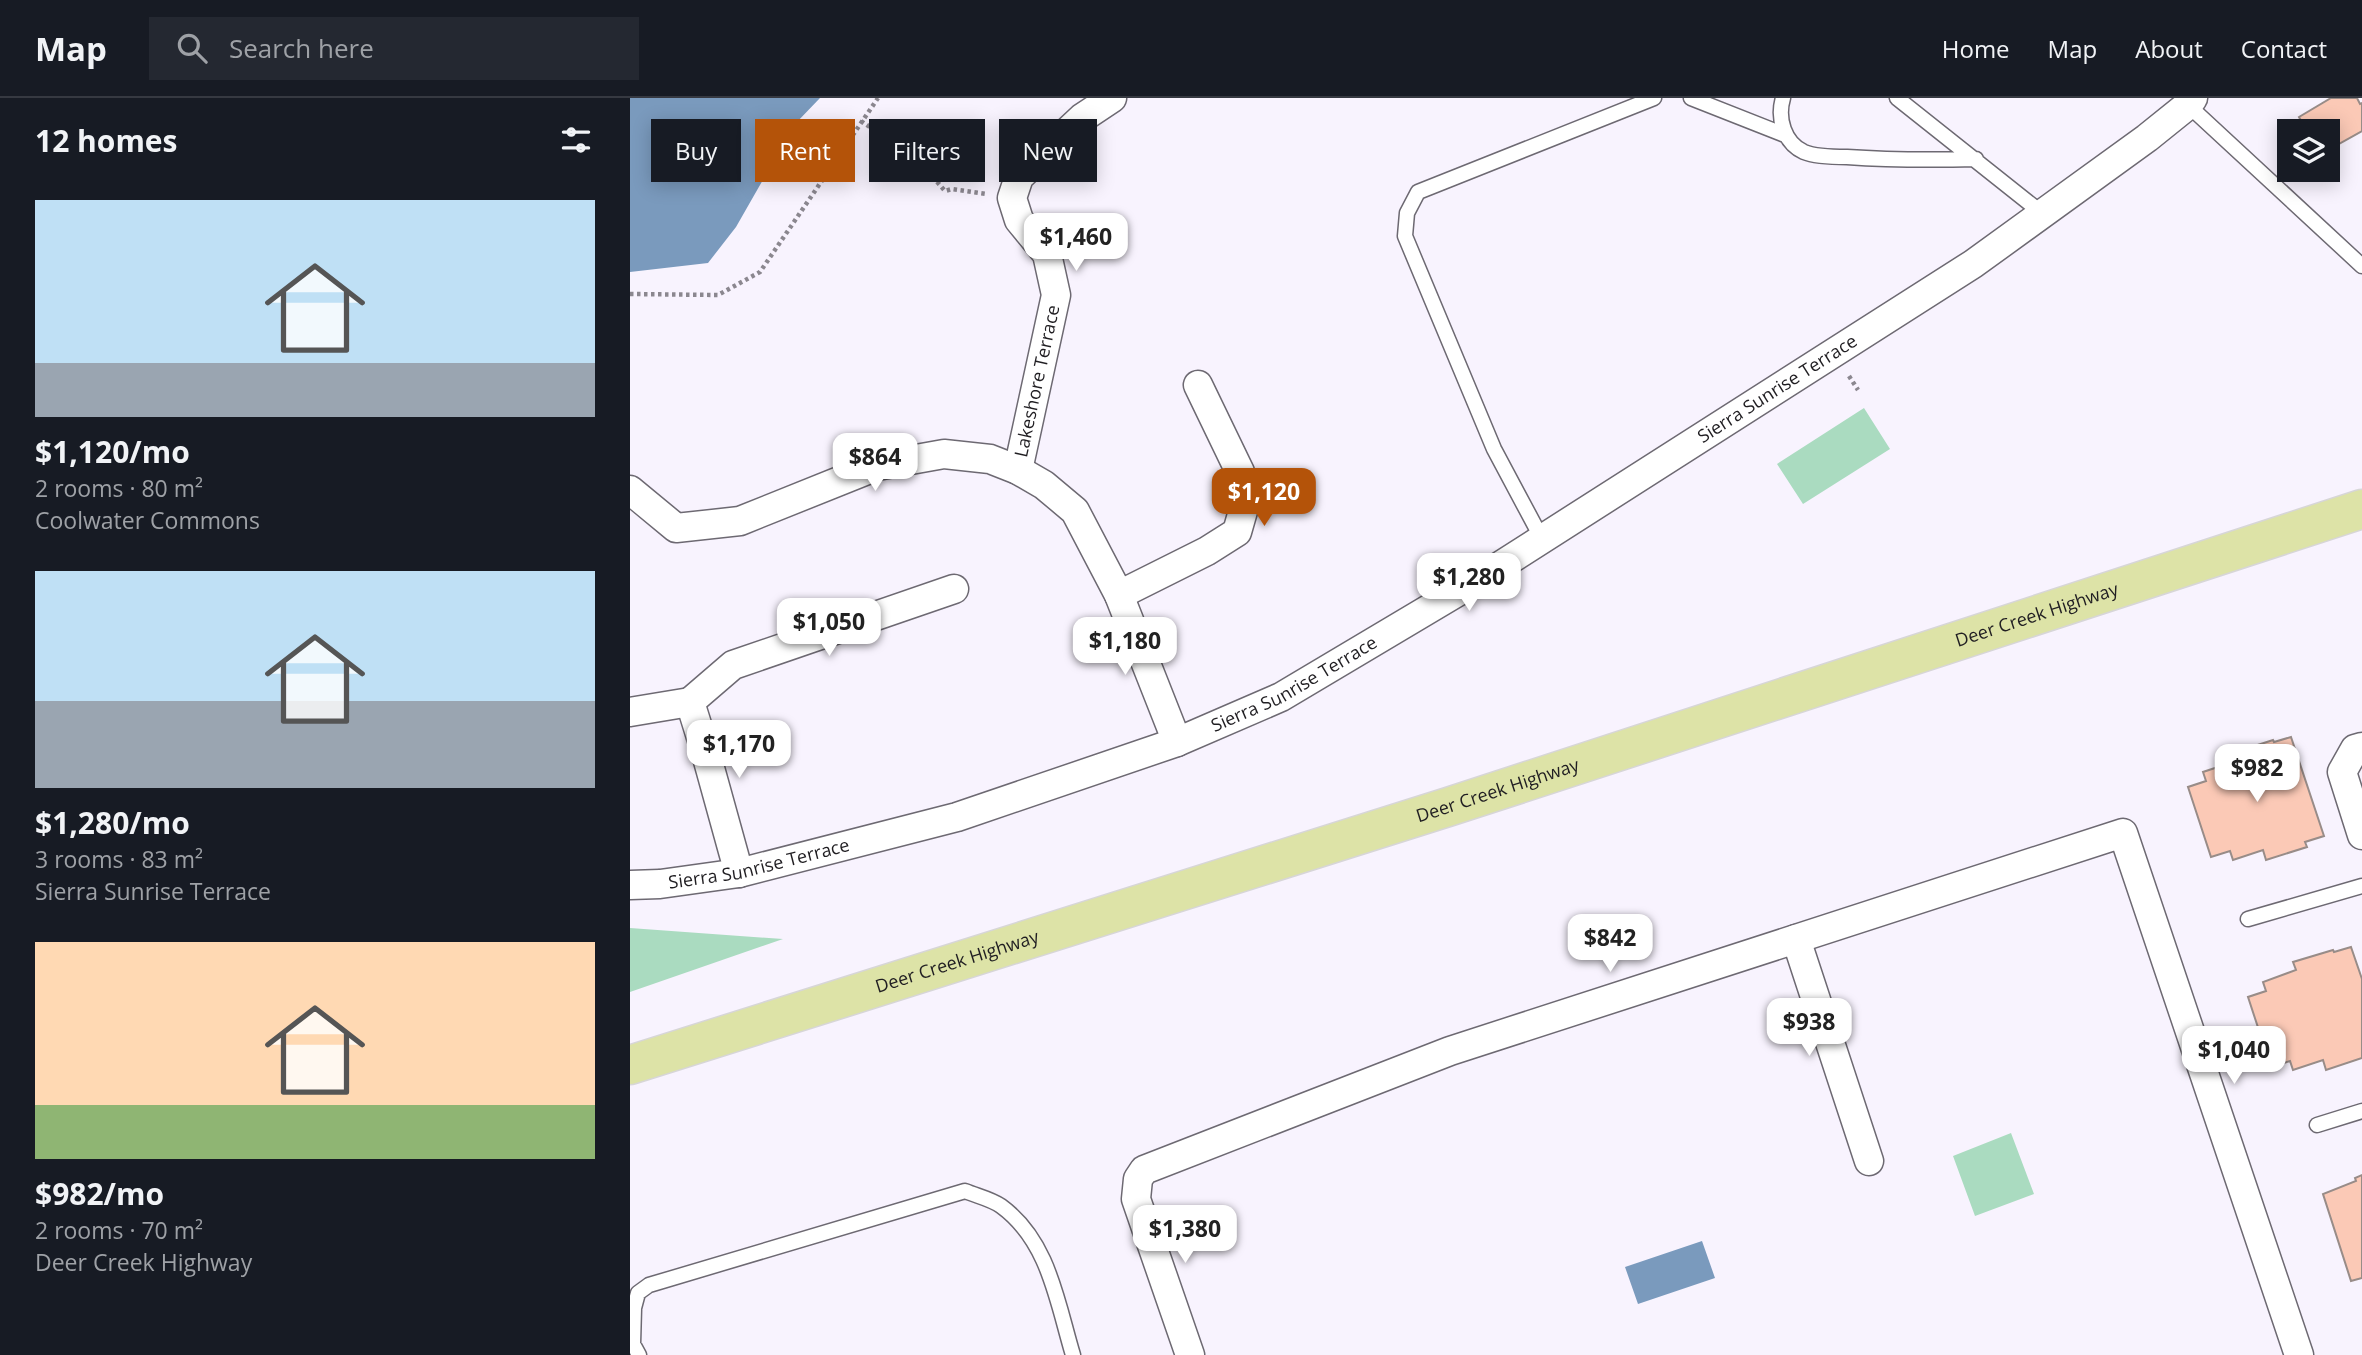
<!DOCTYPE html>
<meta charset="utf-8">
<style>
body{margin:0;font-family:"Open Sans",sans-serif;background:#242831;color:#f1f3f6;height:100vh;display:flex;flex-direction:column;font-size:26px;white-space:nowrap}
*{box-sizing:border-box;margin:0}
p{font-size:23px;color:#9ea1a6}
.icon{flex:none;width:38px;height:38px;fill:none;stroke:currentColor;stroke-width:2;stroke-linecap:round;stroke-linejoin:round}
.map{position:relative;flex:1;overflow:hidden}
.drawer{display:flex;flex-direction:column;background:#171b24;width:630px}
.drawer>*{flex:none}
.guide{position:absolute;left:21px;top:21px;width:665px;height:63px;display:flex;gap:14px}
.fabs{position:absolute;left:1647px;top:21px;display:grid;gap:14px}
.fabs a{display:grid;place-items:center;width:63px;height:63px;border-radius:0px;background:#171b24;box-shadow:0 4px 18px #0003;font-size:35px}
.price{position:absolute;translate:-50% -60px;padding:0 16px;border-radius:14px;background:#fff;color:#222;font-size:23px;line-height:46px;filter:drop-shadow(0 2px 4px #0008)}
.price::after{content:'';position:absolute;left:50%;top:42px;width:21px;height:16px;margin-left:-10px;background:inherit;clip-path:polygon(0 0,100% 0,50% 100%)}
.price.current{background:#b45309;color:#fff}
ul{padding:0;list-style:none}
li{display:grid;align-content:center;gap:14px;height:371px;padding:0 35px}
li span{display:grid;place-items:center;height:217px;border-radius:0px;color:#555}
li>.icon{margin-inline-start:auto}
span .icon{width:126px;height:126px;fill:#fffc;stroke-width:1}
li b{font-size:30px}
h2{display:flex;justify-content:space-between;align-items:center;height:84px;padding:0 35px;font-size:30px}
.pill{padding:0 24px;border-radius:0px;background:#171b24;box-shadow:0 4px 18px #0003;font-size:24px;line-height:63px}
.pill.current{background:#b45309;color:#fff}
header{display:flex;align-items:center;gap:42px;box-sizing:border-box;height:98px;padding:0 35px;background:#171b24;border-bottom:2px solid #363941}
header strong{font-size:33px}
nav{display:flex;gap:38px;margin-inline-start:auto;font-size:24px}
.search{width:490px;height:63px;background:#242831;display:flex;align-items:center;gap:18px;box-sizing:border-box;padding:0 24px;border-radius:0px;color:#9ea1a6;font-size:26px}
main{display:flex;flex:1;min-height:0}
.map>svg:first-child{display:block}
</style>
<header>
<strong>Map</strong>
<div class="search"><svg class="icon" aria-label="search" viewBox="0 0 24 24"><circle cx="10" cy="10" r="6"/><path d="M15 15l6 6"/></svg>Search here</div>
<nav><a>Home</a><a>Map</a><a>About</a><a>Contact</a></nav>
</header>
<main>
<section class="drawer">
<h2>12 homes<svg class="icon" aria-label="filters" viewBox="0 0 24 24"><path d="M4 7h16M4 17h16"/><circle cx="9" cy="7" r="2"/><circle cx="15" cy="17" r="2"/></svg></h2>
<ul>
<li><span style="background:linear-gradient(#bfe0f5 75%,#9aa5b1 0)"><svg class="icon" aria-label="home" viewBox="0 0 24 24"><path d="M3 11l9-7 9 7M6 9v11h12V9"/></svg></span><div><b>$1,120/mo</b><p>2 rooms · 80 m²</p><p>Coolwater Commons</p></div></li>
<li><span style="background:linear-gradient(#bfe0f5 60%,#9aa5b1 0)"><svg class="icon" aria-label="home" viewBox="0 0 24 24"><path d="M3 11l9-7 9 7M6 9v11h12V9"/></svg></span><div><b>$1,280/mo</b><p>3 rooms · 83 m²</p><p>Sierra Sunrise Terrace</p></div></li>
<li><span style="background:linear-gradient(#ffd9b3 75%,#8fb573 0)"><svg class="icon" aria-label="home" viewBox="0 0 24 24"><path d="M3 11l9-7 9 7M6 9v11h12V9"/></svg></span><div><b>$982/mo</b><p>2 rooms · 70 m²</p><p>Deer Creek Highway</p></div></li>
</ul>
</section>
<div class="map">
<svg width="1732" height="1257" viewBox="0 0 1732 1257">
<rect width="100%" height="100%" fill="#f8f3fe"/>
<!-- green -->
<path fill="#aadbc0" d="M1234,310L1260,351L1173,406L1147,366Z
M0,830L153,841L0,894Z
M1381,1035L1404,1096L1345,1118L1323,1058Z"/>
<!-- water -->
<path fill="#7a9abd" d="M0,0H190L165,26L106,129L78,165L0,174Z
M1072,1143L1085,1180L1008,1206L995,1169Z"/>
<!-- building -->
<path fill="#fbc9b6" stroke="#988c88" stroke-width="2" d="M1701,0H1727L1730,6L1732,5V33L1698,52V33H1677L1669,19Z
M1661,639L1694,738L1675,744L1677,749L1636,762L1633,752L1603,762L1600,753L1581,759L1558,689L1576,683L1573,674L1606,663L1603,655L1643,642L1644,644Z
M1721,849L1732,881V960L1696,972L1693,962L1663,972L1660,963L1641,969L1618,899L1636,893L1633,884L1666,872L1663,864L1703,852L1704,854Z
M1732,1077V1180L1721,1183L1693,1096L1726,1083L1725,1080Z"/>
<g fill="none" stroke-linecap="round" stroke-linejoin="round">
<defs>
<path id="service" d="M1061,0L1155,37
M1153,0C1147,20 1154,45 1174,54C1186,59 1205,59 1217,59C1260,62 1303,62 1346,61
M1267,0L1413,116
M1558,7L1732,168
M912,441L864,351L775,138L777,115L788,94L1024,0
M1618,821L1732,788
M1687,1027L1732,1013
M9,1257L3,1246L4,1210L8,1195L19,1187L335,1093C347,1098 361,1101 371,1108C419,1143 427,1204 443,1257"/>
<g id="minor">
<path id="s1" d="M388,372L426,197L417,156L389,122L382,100L389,79L452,20L482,0"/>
<path d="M0,392L46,430L110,423L247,368L314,356L360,361L388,372L414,387L445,413L489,497L547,644"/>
<path d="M489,497L577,453L607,434L615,406L610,374L568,287"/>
<path d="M60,604L103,567L324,491"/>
<path d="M60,604L75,652L109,775"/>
<path d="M0,614L60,604"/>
<path d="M1732,649L1725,651L1712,674L1732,737"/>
<path id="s2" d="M0,787L30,786L109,775L327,719L547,644L651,599L851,480L1343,166L1517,40L1558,7L1563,0"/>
<path d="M1166,841L1239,1063"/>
<path d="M560,1257L506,1101L508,1081L514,1072L820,953L1493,735L1669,1257"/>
</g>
<g id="primary">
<path id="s3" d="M0,967L818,709L1732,411"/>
</g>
</defs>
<!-- service casing -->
<use href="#service" stroke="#6d6972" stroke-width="17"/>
<!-- minor casing -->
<use href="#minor" stroke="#6d6972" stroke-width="31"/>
<!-- primary casing -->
<use href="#primary" stroke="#d7d6d7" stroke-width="41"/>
<!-- path -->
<path stroke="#8b878f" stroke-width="4.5" stroke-dasharray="3.5 3.5" stroke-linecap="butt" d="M231,23L289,63L315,93L322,91L357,96
M0,196L88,197L130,174L248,0
M1219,278L1228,292"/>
<!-- service -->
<use href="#service" stroke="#fff" stroke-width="14"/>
<!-- minor -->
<use href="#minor" stroke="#fff" stroke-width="28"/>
<!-- primary -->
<use href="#primary" stroke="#dde3a7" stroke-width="38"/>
</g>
<g text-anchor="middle" stroke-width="5" stroke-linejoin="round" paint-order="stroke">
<!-- street labels -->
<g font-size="18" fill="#201e22" stroke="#fff">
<text dy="6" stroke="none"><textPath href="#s1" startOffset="91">Lakeshore Terrace</textPath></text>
<text dy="6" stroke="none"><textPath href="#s2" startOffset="1265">Sierra Sunrise Terrace</textPath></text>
<text dy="6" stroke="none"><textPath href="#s3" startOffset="1477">Deer Creek Highway</textPath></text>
<text dy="6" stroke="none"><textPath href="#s2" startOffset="698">Sierra Sunrise Terrace</textPath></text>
<text dy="6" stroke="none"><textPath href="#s3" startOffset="910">Deer Creek Highway</textPath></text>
<text dy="6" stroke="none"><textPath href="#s2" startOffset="131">Sierra Sunrise Terrace</textPath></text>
<text dy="6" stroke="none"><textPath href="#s3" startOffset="343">Deer Creek Highway</textPath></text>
</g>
</g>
</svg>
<div class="fabs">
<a><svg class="icon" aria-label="layers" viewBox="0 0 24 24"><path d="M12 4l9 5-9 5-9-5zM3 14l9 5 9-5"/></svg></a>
</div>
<b class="price" style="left:446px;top:175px">$1,460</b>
<b class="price" style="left:245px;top:395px">$864</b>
<b class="price current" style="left:634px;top:430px">$1,120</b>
<b class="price" style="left:839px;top:515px">$1,280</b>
<b class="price" style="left:199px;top:560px">$1,050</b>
<b class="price" style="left:495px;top:579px">$1,180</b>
<b class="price" style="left:109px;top:682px">$1,170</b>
<b class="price" style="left:1627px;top:706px">$982</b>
<b class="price" style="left:980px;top:876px">$842</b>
<b class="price" style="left:1179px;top:960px">$938</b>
<b class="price" style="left:1604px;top:988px">$1,040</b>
<b class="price" style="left:555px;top:1167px">$1,380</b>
<div class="guide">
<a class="pill">Buy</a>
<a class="pill current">Rent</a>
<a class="pill">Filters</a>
<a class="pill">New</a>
</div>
</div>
</main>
